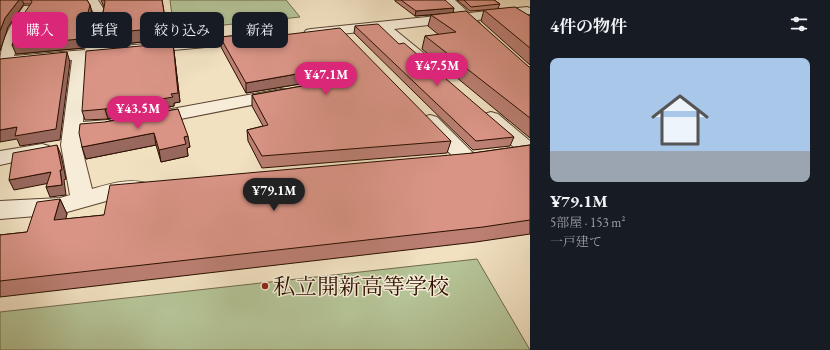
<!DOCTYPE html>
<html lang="ja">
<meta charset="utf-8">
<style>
body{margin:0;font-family:"EB Garamond","Noto Serif JP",serif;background:#20242c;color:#f1f3f6;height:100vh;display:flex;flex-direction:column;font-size:15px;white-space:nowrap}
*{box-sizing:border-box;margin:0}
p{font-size:13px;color:#9ea1a6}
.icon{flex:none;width:22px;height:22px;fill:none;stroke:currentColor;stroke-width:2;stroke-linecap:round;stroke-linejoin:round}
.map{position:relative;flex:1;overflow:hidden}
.panel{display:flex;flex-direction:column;background:#171b24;width:300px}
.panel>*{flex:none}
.hud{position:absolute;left:12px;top:12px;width:380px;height:36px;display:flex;gap:8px}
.price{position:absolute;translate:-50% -34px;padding:0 9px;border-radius:14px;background:#db2777;color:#fff;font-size:13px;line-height:26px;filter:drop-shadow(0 1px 2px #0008)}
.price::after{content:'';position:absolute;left:50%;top:24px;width:12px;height:9px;margin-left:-6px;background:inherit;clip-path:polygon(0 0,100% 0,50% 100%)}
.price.active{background:#222;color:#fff}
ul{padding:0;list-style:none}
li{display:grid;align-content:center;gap:8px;height:212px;padding:0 20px}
li span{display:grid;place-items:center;height:124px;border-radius:8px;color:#555}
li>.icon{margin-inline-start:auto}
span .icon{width:72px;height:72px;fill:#fffc;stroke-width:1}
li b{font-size:17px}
h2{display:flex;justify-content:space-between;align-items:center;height:48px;padding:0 20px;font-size:17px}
.pill{padding:0 14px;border-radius:8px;background:#171b24;box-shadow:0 2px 6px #0003;font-size:14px;line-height:36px}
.pill.active{background:#db2777;color:#fff}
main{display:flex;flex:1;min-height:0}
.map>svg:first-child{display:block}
</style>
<main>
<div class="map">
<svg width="530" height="350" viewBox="0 0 530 350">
<rect width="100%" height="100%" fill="#f1e1c1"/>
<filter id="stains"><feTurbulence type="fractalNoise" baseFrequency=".005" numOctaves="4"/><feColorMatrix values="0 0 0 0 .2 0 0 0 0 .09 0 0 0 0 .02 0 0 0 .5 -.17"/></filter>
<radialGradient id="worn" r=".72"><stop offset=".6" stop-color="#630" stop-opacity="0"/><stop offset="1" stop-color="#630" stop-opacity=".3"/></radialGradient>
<!-- green -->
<path fill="#b5c497" stroke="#706a4c" d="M170,0H286L300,17L224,25L216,19L173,23Z
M477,259L530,350H0V312Z"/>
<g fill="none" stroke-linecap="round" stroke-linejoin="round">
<defs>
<path id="minor" d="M86,0H98L106,13L100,48L249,35L254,36L256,39L254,42L249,43L87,58L83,122L108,120L115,122L118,126L115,130L82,134L81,145L92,189C110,184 128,178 146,183L149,188L146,193L117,198L60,214L0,219V201L60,198L70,195L61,145L72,60L0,67C0,42 9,26 24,6H32L34,9L23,26L14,56L85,50L94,13Z
M442,0H455L469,13L527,7L530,8V14L477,20L480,24L478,27C470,29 468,26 463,21L394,29L437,64L439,67L437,70L431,72L425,70L380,30L311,37L306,36L304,33L306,30L311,29L456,14Z
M281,89L287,90L290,94L287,98L150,125L143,123L141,119L143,115L150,113Z
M491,112L498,114L530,141V157L523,155L484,122L482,118L484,114Z
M430,115L437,117L474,154L478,159L474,164L467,166L460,164L423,125L421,121L423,117Z
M42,144L49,146L52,150L49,154L0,165V151Z"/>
</defs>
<!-- minor casing -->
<use href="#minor" stroke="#5c4430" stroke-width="2"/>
<!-- minor -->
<use href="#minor" fill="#f6ecd7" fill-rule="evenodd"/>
</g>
<!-- wall -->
<path fill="#bb7f73" stroke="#2b0f00" d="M0,0H87L90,5L92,13L84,48L16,54L31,4H24L8,27L0,49Z
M101,0H162L166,24L173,39L102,46L99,34L104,7Z
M395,0H445L453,12L529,67H530V138L422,49L425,36L439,35L428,26L431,15L415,16L395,1Z
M457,0H494L500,4L498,8L530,16V65L481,21L484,10L470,11Z
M355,26L399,44L514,137L510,146L473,150L354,33Z
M275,36L451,141L447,153L262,168L248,141L247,130L263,126L252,106V95L324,82L318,81L246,93L221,47L220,37Z
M174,51L180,102L174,103V106L108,119L85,120L82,111Z
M178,109L190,147L187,148L188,156L161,162L156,145L86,159L105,122Z
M530,145V234L476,242L0,297V235L27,232L60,199L67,214L65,219L104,215L473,153Z"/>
<!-- shaded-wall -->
<path fill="#98685e" stroke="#2b0f00" d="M19,0H22L24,4L8,27L0,51V31L5,18Z
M90,5L92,13L84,48L16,54L12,45Z
M454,8L453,13L415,16L416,11Z
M171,24L173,39L102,46L99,34Z
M173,43L180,102L174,103V106L108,119L105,109L171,94Z
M67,52L70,62L60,140L20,146L17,139L0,142V130L17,127Z
M319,70L318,81L246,93V83Z
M154,133L156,145L86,159L82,147Z
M188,136L190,147L187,148L188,156L161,162L159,150L184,137Z
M57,145L61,155L66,179L64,180L66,195L50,197L46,187L62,185Z
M51,172L55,182L14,190L9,180Z
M60,199L67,214L61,235L54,220Z"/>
<!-- building -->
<path fill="#d99486" stroke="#2b0f00" d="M0,0H19L5,18L0,31Z
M31,0H87L90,5L81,39L12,45L21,18L32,2Z
M104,0H162L166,24H171L172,27L99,34L105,2Z
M401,0H445L454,8L416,11Z
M464,0H494L500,4L471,7Z
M515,7L530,16V48L484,10Z
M466,11L529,67H530V118L425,36L456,32L431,15Z
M378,24L399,44L404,43L514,137L476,141L355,26Z
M340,28L451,141L262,156L247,130L268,125L252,95L325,82L328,77L326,72L319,70L246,83L220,37L271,32L275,36Z
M173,43L178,93L171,94L173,97L105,109L82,111L86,51Z
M67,52L56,129L15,136L17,127L0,130V59Z
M178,109L188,136L184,137L186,144L159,150L154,133L82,147L79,133L80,124L105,122Z
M57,145L62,170H60L62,185L46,187L51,172L9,180L13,153Z
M530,145V220L483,227L0,281V235L27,232L37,202L60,199L54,220L104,215L110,185H113L473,153Z"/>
<!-- markers -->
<circle fill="#8f2418" stroke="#f6ecd7" stroke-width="1.5" cx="265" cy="286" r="4"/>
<g text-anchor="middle" stroke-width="3" stroke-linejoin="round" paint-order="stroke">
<!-- near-poi labels -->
<g font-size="22" fill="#2b0f00" stroke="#f6ecd7" text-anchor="start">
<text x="273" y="294">私立開新高等学校</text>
</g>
</g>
<rect width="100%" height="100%" filter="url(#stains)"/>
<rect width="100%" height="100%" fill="url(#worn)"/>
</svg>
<b class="price" style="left:437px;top:87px">¥47.5M</b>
<b class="price" style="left:326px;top:96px">¥47.1M</b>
<b class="price" style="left:138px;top:130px">¥43.5M</b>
<b class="price active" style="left:274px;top:212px">¥79.1M</b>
<div class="hud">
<a class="pill active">購入</a>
<a class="pill">賃貸</a>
<a class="pill">絞り込み</a>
<a class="pill">新着</a>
</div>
</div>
<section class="panel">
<h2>4件の物件<svg class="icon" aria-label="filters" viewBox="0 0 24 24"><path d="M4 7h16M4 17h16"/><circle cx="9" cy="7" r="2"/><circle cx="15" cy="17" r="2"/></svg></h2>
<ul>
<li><span style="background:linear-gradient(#a9c7e8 75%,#9aa5b1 0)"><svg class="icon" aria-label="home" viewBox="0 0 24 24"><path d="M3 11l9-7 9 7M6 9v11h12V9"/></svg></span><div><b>¥79.1M</b><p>5部屋 · 153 m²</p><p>一戸建て</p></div></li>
</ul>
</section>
</main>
